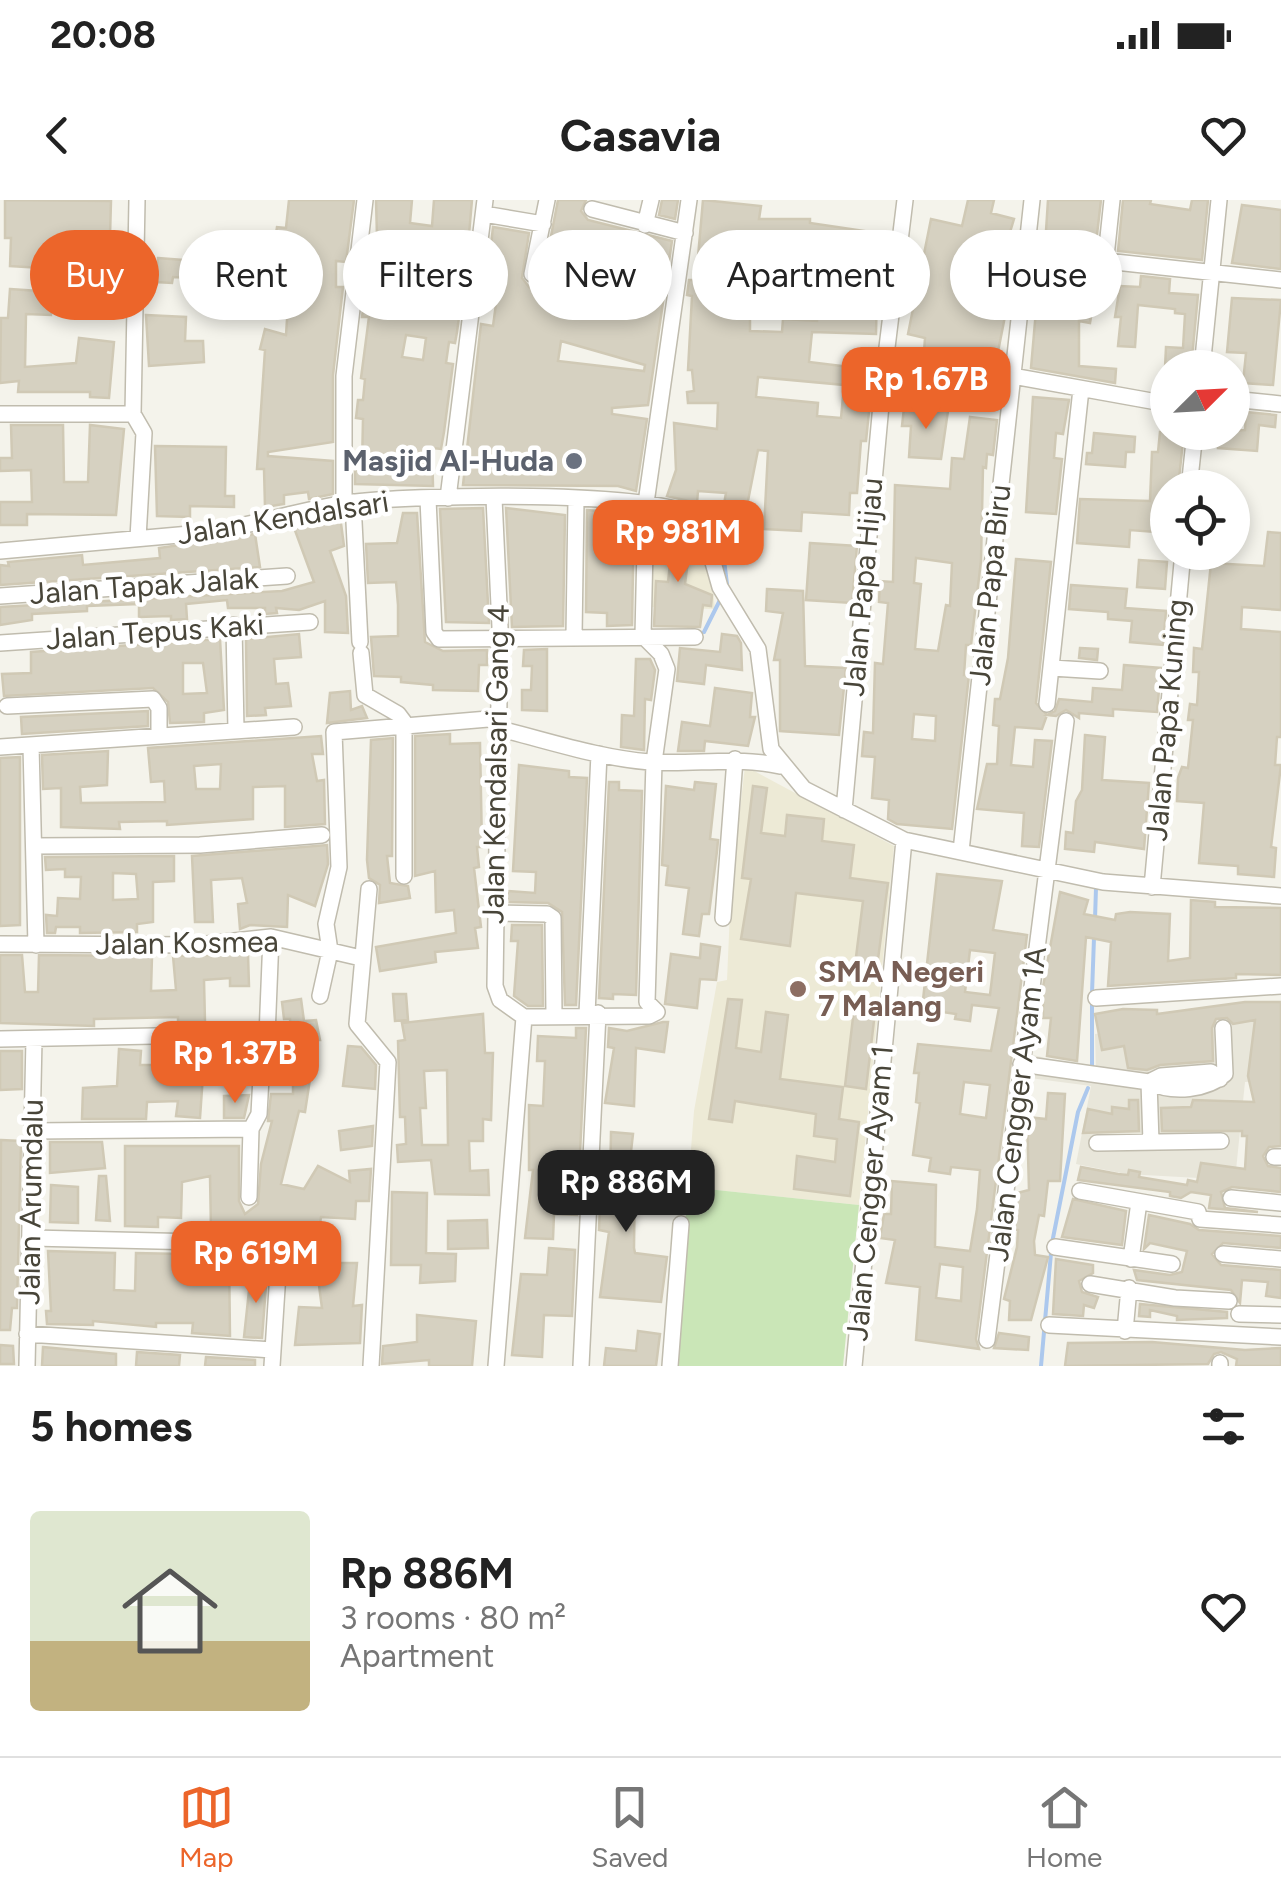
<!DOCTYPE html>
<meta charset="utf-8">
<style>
body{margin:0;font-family:Figtree,sans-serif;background:#f6f6f6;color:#222;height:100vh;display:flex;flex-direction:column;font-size:38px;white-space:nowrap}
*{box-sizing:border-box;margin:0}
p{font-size:32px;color:#767676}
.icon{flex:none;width:55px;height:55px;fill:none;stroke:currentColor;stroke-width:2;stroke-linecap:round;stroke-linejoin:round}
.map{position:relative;height:1166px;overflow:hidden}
.drawer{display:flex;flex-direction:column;background:#fff;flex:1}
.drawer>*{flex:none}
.guide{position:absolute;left:30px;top:30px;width:1222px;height:90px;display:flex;gap:20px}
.needle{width:65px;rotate:66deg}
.fabs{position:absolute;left:1150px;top:150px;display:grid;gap:20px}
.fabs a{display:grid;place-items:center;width:100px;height:100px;border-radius:50%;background:#fff;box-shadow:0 5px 15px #0003;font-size:50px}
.price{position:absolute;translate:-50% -85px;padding:0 22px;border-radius:20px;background:#ec652a;color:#fff;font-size:32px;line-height:65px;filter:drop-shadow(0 2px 5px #0008)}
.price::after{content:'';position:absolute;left:50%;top:60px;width:30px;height:22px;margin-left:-15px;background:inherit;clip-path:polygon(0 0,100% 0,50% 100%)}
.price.on{background:#222;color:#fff}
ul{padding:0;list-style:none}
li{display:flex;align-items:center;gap:30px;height:250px;padding:0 30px}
li span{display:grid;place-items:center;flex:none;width:280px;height:200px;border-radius:10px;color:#555}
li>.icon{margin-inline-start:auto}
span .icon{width:120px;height:120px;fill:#fffc;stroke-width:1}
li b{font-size:42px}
h2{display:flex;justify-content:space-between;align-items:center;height:120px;padding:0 30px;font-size:42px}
.tag{padding:0 35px;border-radius:45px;background:#fff;box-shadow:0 5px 15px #0003;font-size:35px;line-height:90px}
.tag.on{background:#ec652a;color:#fff}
.status{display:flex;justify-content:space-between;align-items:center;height:70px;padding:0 50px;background:#fff;direction:ltr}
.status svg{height:28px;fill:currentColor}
header{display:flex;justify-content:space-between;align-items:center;height:130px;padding:0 30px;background:#fff;font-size:45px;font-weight:700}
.tabs{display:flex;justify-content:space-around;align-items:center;height:140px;border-top:2px solid #e0e0e0;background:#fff;font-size:28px;color:#767676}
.tabs a{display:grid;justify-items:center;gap:5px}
.tabs .on{color:#ec652a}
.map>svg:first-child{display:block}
</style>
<div class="status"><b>20:08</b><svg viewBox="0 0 49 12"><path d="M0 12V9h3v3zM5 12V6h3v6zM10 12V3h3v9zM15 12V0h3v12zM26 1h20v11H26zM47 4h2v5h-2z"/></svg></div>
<header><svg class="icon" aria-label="back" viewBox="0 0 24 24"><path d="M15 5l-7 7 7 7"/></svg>Casavia<svg class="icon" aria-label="heart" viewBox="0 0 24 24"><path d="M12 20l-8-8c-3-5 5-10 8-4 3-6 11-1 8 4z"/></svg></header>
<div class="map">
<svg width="1281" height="1166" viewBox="0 0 1281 1166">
<rect width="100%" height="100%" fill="#f4f3eb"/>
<!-- residential -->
<path fill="#e8e6da" d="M1272,816L1271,881L1245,882L1235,980L1126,974L1076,964L1091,886L1030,878L1033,855L1096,870L1095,834Z"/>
<!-- education -->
<path fill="#edead6" d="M650,311L694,321L711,372L715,409L649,407Z
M745,566L894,646L859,1005L688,987L694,911L717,782L727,780L731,689Z"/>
<!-- green -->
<path fill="#cae6b7" d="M688,987L859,1005L843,1166H675Z"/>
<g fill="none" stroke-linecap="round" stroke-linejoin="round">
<!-- stream -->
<path stroke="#acc8ed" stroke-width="4" d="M727,384L721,336L746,324
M704,432L721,398
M1095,719L1096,688
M1092,793L1094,738
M1092,867V803
M1052,1043L1078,912L1088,888
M1041,1166L1051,1053"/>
</g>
<!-- building -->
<path fill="#d6d1c1" stroke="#d0c9b5" stroke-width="2.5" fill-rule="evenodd" d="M5,0L111,1L110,36H116L115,59L58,54V69L10,66L11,38H5Z
M289,0H354L346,62L336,61V87H343L333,175V242L268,252V256L333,261V294L309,299L308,292L284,295V304L265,307L264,269H257L265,150L260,149L265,129L286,135L288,104H276L277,73L270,71L277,27L286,28Z
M376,0H412L410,23L432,26L434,0H472L467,57L377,36Z
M558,0H586L581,11L588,20L672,41L648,205L612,208V214L647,219L636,291L618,286L463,285L481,124L493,126L496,104L485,103L493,27L529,33L522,78L529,87L551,89L553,71L545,67ZM561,141L645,165L644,171L558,161Z
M662,0H678L675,19L659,15Z
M703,0L761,6L759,19H810V23L878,33L876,52L803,42L800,83L750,81V131L782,132L783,119L817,121L819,89L877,90L876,134L812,132L809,162L850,167L851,161L874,163L866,241H861L857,293H850L849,315L802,312L801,331L764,329L768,251L758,250L745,316L722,315L726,293L698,291L697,303L667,296L676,270L674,223L717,229L718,203H688L687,192L694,191L692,170H688L692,96L687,95L689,80H696ZM758,177L844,185L841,218L817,216L818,203L756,197Z
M968,0H994L991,13L1014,19L998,72L1006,73L1000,99L1008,101L994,172L953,164L952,168L923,166L925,138L908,134L931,19L962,26Z
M1048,0H1101L1093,69L1044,62Z
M1123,0H1151L1150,4L1190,10L1192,0H1208L1202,60L1118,51Z
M1242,5L1281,10V69L1232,63Z
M158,58L209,62L208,79L173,77L172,83L156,82Z
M369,64L457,80L453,94L462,95L457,132L455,143L449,142L446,163L453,164L444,232L441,249L432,248L433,286L355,284V265H362L363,219L356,218L358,200H363L365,179L361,178L369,117H362ZM406,135L426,138L423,160L402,157Z
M1141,76L1170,79L1169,93L1198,95L1191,168H1165L1166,147L1183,148L1185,114L1175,113V109L1138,105L1135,147L1118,146L1121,117H1115L1120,86L1140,87Z
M10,89L53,92L51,115L26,114L25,167L76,163L79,138L114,142L109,198L90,197V192H18L19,181L0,183L1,118H8Z
M1232,98L1281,100L1273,185L1243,183L1246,153L1227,152Z
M1037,99L1093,105L1090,123L1079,121V166L1116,169L1115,183L1031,168Z
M146,115L186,117L185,141H203L204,162L149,166Z
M1033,197L1069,200L1063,234L1056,233L1054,258L1062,259L1056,314L1026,312Z
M904,208L948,211L941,259L909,257L911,226H902Z
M1246,212L1276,215L1275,227L1259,225L1257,251L1218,248L1219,232L1245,230Z
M970,217L997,220L993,255L987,254L986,268L983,267L981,361L971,445H966L964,475H969L952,629L897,624L888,619L889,600L872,598L875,557L862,556L864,532L873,533L875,463L883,464L888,403L879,402L880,381L893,382L895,285L950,289L952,258L964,259ZM916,358L952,363L950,406L946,405L938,451L915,449L921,384L914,383ZM914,514L936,516L935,541L912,539Z
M11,225H63L64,282H88L90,225L124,229L116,315L27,314V325H0V302H32L31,270L0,271V258H12Z
M1160,232H1184L1178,288H1168V333L1130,330L1129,347L1077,343L1080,299L1150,301L1152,252H1158Z
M1094,233L1135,237L1134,252H1126L1125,267L1086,264L1087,253H1092Z
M155,246L226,247L225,296H234V307L190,306V317L157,316Z
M483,308L489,423L446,422L440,309Z
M506,308L565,315L563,426L512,427Z
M587,310L634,314L632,425L607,426V413L586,412Z
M403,313H417L425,442L443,451L487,450V465H479L478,491L433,490V485L401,482V477L374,476L371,437L398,436V405L396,382L368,383L366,344L397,343Z
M340,316L344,346L330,351L346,396L348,433L325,432V401L299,410L276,408L277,413L265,414V408H228L227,400L186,404L187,419L171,420V416L139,417V404L87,406V411L32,414V420L0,425V407L282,391L314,382L293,325Z
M659,326L692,330L685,384L712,395L711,406L703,405L700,427L654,426L656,381L668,382L672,346L657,345Z
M1268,332L1281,333V410L1242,407L1241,429L1281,432V537H1277L1275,565H1281L1271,647L1276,648L1274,677L1238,674V666L1199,663L1204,603L1177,601L1178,578L1182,567L1188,568L1193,520H1188L1190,504L1197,505L1199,472H1193L1194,448L1202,449L1211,363L1264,366Z
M255,334L260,367L0,385V365L9,366L8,362L82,355L83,365L160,358L159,348Z
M810,343L857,346L852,403L806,400Z
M1016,359L1051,362L1036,503L1047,515L1042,529L1015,527L1011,565L1033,567L1035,540L1052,541L1039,647L1022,646L1024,613L977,609L987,564H997L999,526L993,525L995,499H1000L1008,458Z
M1139,360L1167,362L1165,389L1137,387Z
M1071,385L1127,389L1125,408L1166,411L1163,445L1130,442L1132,421L1108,419V412L1069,409Z
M767,389L803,391L805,466L846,468L839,535L780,531V460H774L783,413L766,411Z
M299,434L301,457L274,459L276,484L288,483L291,506L265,508L266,515L247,516L246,439Z
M722,434L737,436L741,443L742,470L706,465L704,484L677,481L680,448L720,452Z
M220,439L224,510L204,513V522L170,523L168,502L153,488L4,496L2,474L31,473V452ZM183,463H203L207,493L183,494Z
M1080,448L1098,449L1097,460L1079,458Z
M547,449V511L522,510V490H531L532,466H523L524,450Z
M636,459H650L655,470L651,500L645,499L644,550L621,547L622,515L634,516Z
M1124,465L1161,468L1157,512L1113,509V516L1079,513V518L1066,510L1056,516L1047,515L1055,511L1059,499L1092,502L1093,488L1122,490Z
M715,488L752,493L750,517H755L748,546L705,541L704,551H678L682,522L710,526Z
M350,491L351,510L362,506L367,518L327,523L330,493Z
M148,511V526L22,534L21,517Z
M450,534V544L480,543L482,647H477L479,667L474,668L481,727L475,728L478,748L435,752L436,762L380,771L376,747L456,733L454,710L436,712L435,671L415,676V536Z
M1085,535L1105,537L1102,580L1149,583L1144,649L1095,642L1094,652L1065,649L1066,632L1073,633L1076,601L1082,590Z
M321,536L323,554H312L317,581L324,580L325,624L285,627V586L253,587V619L167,625V621L119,622L120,629L61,627V588L43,589L42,555L108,551L107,585L80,587L81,603L165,602L164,581L151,582L148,548ZM221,564L220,589H196L194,566Z
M393,538L392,656H387L390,683L408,686L410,698L379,703L380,685L369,678L367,660L371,540Z
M20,557V725L0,726V558Z
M519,565L569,571V577L587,578L576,805H565L562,712L548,703L507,702L508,691L535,693L536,672L513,671Z
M609,582H619V590L642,591L636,795L613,794V799L599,798Z
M695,582L716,584L710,639L718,640L717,651L709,714H702L699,736L683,734L689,688L666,685L668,666L662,665L666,586L694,590Z
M753,586L767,588L761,633L785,636L787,615L824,619L822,641L854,645L850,678L888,683L877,767L855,765L863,701L796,693L790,746L741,739L751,679L742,678Z
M327,645L328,664L315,706L288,695L287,727L250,725L240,729L238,704L247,703L242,678L211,680L213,722H195L192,656Z
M174,656V681L153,682V722L137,724V732L80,733V727H56L55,733H47L46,715L57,716L58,698L80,699L81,677H65V669L46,670L45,657ZM113,673L136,674L138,699L113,700Z
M937,674L1002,681L993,730L1027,735L976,1139L979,1149L916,1140L920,1087L886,1083L895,1040L880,1038L884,1014H891L892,981L936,985L935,1047L970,1051L977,1009L980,970L951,967L950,974L929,971L931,958L913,955L920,903L916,902L919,873H914L918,844L991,851L999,808L972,805L970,821L955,819L956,814L922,809ZM970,750L995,753L990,795L965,792ZM964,882L990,885L986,918L960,914ZM940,1064L963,1067L961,1101L936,1098Z
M1060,692L1088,700L1084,714L1115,720L1116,714L1130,712L1170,714L1168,761L1190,758L1191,700L1215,702V707L1281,708V775L1236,774V778L1108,786L1111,742L1086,737L1077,861L1047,856L1051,818H1043V787Z
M512,725H542L543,806H528L514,796L518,741H511Z
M701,744L720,747L716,780L700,779L697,808L665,804L671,754L700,758Z
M248,754L249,786H230V778L204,780L205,822H178V817L94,819V826L0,823V755H22L25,792H38L39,755L152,756L151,791L176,790L173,756Z
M393,794H406L408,820L395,821Z
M301,799L304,821L316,820L320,840H316L305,912L299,911L281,984L304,989L318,966L350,982L349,971L371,969L369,1001H356L355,1019L321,1017L313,1068L290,1064L288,1039L211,1030L210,976L182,982L181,1018L158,1017V1027L125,1026V946H239V1001L245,1014L258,1004L261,964L272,921H268L271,894H293V877H278L283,846L292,847L290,819H284L282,802Z
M728,799L742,800L736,848L761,852L766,812L788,815L780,879L843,887L839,919L859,922L850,996L794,989L797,956L835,962L837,939L814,936L816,914L735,901L732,922L709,919Z
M1245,802H1281V946L1269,947L1263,956L1268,966L1281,968V992L1232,987L1221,992L1225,1008L1258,1012L1209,1008L1211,995L1191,992L1181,998L1170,996V992L1078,980L1081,967L1118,974L1128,975L1129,970L1140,972L1139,977L1187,985L1188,980L1197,982L1201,963L1245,969L1247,936H1242V931H1162L1161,908L1191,907L1193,900L1254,902L1248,876L1255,820L1233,824L1227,818L1216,819L1212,828L1213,861L1160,865L1147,870L1128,868L1124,846L1102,850L1095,814L1123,809L1157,810V814Z
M854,809L875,812L866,889L845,886Z
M483,814L485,853H493L491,920L483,919V941H469L470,971L488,970L489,995L435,994L431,960L398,962L397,945L406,944L405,917H400L398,841L405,840L402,823ZM447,870L448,945H422L420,908H426L424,871Z
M663,822H668L664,852L636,848L634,906L605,903L614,848L608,847L609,828L627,831Z
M576,828H586L577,1015L554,1014L553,1039L525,1038L533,970H529V905L543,906L545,861H537L538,836L576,838Z
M348,846L361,847L376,865L375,889L343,886Z
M119,849L141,851L140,865H178V849H202V854L251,852L250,876L203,875L200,918L176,916L178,901L147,902L146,919H82L83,888L117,886Z
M0,851H22V889L0,890Z
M1048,893L1065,894L1060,981H1048L1044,1016L1039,1015L1034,1041L1035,1055L1048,1057L1031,1120H1009L1010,1101L1004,1099L1017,1047L1018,1030L1012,1029L1017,993L1029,990L1027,917L1046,919Z
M249,895L244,918H224V896Z
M1129,900H1138L1139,931L1083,933L1088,909L1112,914V907L1129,909Z
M373,926L372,946L341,950L339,931Z
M611,932L633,934L629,969L635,970L634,1048L635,1053L667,1057L661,1102L600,1097L609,1032L599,1030L600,1004H604L610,987Z
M1,940L21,941L17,1108H12L10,1130H0Z
M50,942H102L105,968L50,973Z
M99,976H106L110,1021L96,1020Z
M51,985L78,987V1023L50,1022Z
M392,992L427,993L426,1053L456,1054L455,1081L420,1083L421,1065H391Z
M1073,999L1126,1011L1122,1045L1062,1037Z
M1149,1015L1190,1024L1199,1030L1281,1036V1048L1223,1043L1212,1054L1221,1065L1281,1070V1098L1266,1096L1268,1082L1242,1080L1240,1103L1231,1090L1137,1080L1134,1070L1170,1075L1182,1072L1187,1051L1150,1043L1144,1049Z
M487,1020L488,1048L448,1049V1021Z
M549,1048L575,1050L572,1116L544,1115L542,1157L512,1155L521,1074L547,1075Z
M48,1051L115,1053L114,1090L135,1091L136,1053L229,1055L230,1136L192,1133L193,1123H156V1127L93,1121V1125L47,1124L46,1111H51Z
M1056,1059L1093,1065V1073L1079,1081L1082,1092L1098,1097L1094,1108L1084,1105L1083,1116L1053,1114Z
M316,1063H357L353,1106L362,1105L360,1143L295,1145L299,1107L322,1108Z
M251,1072L267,1073L262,1138L244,1137Z
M1140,1104L1227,1112V1118L1177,1120V1116L1150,1110V1117L1139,1116Z
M417,1115L476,1121L472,1166H429V1160L382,1164L383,1146L417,1142Z
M638,1131L660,1134L656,1166H604L606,1148L636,1151Z
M999,1133L1029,1137L1028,1150L994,1148Z
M1152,1142L1245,1150L1281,1148V1166H1236L1237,1159L1221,1152L1214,1154L1208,1164L1065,1166L1068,1143Z
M0,1145L13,1146L14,1164H0Z
M43,1147L116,1154V1166H42Z
M137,1152L180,1155L179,1166H136Z
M206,1157L255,1160V1166H205Z"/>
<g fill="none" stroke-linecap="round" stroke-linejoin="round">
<defs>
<path id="minor" d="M137,0L133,214L144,233L138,338
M592,9L685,33
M484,14L543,24
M645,25L651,0
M360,51L474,70
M1106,61L1281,80
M532,74L547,0
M1024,74L1103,83
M1102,94L1112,0
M1202,168L1219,0
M884,172L905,0
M1013,176L1168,204
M1232,199L1281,204
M0,214H133
M1189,288L1195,232
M448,298L485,0
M494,298L500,427L495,786L500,800L524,817
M428,299L434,432L439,439L695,437
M353,302L360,442
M344,303V176L365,0
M0,351C63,345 127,340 190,334C243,329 294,311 347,303C405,295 663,288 701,320L720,387L758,449L771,549L804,589L904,640L1103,682L1281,696
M0,396L287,376
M234,425L236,531
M574,436L576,300
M0,443L310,422
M361,453L365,495L398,514L404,522V676
M1052,468L1100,471
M1047,504L1081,189
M7,506L153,499L159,508V536
M500,529C549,541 599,558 650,562C696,565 735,556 780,566
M31,546L36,745
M0,547L294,527
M844,610L884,172L1011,189
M34,646L200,645L322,635
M961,651L1032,0
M1152,687L1183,352
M369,689L357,824L388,862L371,1166
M494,713L547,714L553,718L554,815
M723,718L735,559
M0,744L198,745L271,737L361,758
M320,796L330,751L326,724L339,667L334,532L500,518
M1096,798L1281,786
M587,814L599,554
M524,817L649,816L657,812L647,802L654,562L667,469L661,454L643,436L646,303L689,0
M0,839L206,835L263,840
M1021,864L1149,882C1173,894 1207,890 1225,874L1223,828
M1149,882L1161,876L1211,872L1220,879
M1149,882L1151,942
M33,931L251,929L259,914L263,840L267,836L271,737
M1097,943L1221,941
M1274,957H1281
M1080,991L1198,1012L1200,1019L1281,1025
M249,997L251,929
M1231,998L1281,1003
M32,1038L241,1043L279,1057L272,1166
M1055,1047L1172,1064
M1223,1054L1281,1059
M1131,1059L1139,1002
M1090,1084L1175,1098L1229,1101
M1239,1114L1281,1115
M1049,1125L1281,1137
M1125,1131L1129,1088
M27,1134L272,1150
M987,1140L1066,521
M27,1166L34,839
M496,1166L524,817
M581,1166L598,813
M670,1166L681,1024
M854,1166L904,640
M1220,1166V1163"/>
</defs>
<!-- minor casing -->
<use href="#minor" stroke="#c0bcae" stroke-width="18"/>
<!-- minor -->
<use href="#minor" stroke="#fff" stroke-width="15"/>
</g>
<!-- markers -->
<circle fill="#6b7280" stroke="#fff" stroke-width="4" cx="574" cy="261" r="10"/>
<circle fill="#8d6e63" stroke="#fff" stroke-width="4" cx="798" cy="789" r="10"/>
<g text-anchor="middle" stroke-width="9" stroke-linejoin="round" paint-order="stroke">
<!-- worship labels -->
<g font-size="30" font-weight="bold" fill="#5b616d" stroke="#fff" text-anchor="end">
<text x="554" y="271">Masjid Al-Huda</text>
</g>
<!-- street labels -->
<g font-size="30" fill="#484539" stroke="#fff">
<text transform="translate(283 318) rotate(-9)" y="10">Jalan Kendalsari</text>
<text transform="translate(990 385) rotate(-84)" y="10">Jalan Papa Biru</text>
<text transform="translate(144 386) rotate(-4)" y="10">Jalan Tapak Jalak</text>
<text transform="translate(863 387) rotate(-85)" y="10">Jalan Papa Hijau</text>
<text transform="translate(155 432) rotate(-4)" y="10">Jalan Tepus Kaki</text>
<text transform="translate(1167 520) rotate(-85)" y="10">Jalan Papa Kuning</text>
<text transform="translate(496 564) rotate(-89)" y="10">Jalan Kendalsari Gang 4</text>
<text transform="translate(187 743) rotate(-1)" y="10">Jalan Kosmea</text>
<text transform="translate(1017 904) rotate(-83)" y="10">Jalan Cengger Ayam 1A</text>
<text transform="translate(870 993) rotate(-85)" y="10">Jalan Cengger Ayam 1</text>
<text transform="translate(31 1002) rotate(-89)" y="10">Jalan Arumdalu</text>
</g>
<!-- education labels -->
<g font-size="30" font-weight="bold" fill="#785e54" stroke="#fff" text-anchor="start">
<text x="818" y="782">SMA Negeri<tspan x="818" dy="34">7 Malang</tspan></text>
</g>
</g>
</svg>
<div class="fabs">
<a><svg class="needle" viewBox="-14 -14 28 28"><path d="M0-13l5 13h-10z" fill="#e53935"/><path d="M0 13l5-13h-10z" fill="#767676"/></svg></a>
<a><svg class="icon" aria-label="locate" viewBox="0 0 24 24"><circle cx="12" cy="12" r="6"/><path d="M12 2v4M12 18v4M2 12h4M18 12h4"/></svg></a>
</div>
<b class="price" style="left:926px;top:232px">Rp 1.67B</b>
<b class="price" style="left:678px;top:385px">Rp 981M</b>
<b class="price" style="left:235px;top:906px">Rp 1.37B</b>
<b class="price on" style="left:626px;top:1035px">Rp 886M</b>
<b class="price" style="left:256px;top:1106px">Rp 619M</b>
<div class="guide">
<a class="tag on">Buy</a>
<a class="tag">Rent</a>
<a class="tag">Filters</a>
<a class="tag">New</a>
<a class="tag">Apartment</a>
<a class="tag">House</a>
</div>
</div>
<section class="drawer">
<h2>5 homes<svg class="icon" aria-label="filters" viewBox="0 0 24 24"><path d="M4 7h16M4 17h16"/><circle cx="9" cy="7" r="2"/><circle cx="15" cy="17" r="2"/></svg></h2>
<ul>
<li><span style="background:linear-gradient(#dfe7d0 65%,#c2b280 0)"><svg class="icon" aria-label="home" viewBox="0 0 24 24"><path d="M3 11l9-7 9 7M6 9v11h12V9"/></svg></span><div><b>Rp 886M</b><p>3 rooms · 80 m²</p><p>Apartment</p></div><svg class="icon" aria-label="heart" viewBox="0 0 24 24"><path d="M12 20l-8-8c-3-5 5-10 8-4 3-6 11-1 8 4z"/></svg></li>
</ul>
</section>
<nav class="tabs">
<a class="on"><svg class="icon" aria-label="map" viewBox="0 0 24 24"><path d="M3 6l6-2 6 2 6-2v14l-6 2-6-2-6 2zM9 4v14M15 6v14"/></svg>Map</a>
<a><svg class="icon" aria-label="saved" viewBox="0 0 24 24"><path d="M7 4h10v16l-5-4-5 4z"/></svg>Saved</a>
<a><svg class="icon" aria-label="home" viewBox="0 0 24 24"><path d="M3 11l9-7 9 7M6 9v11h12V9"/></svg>Home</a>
</nav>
